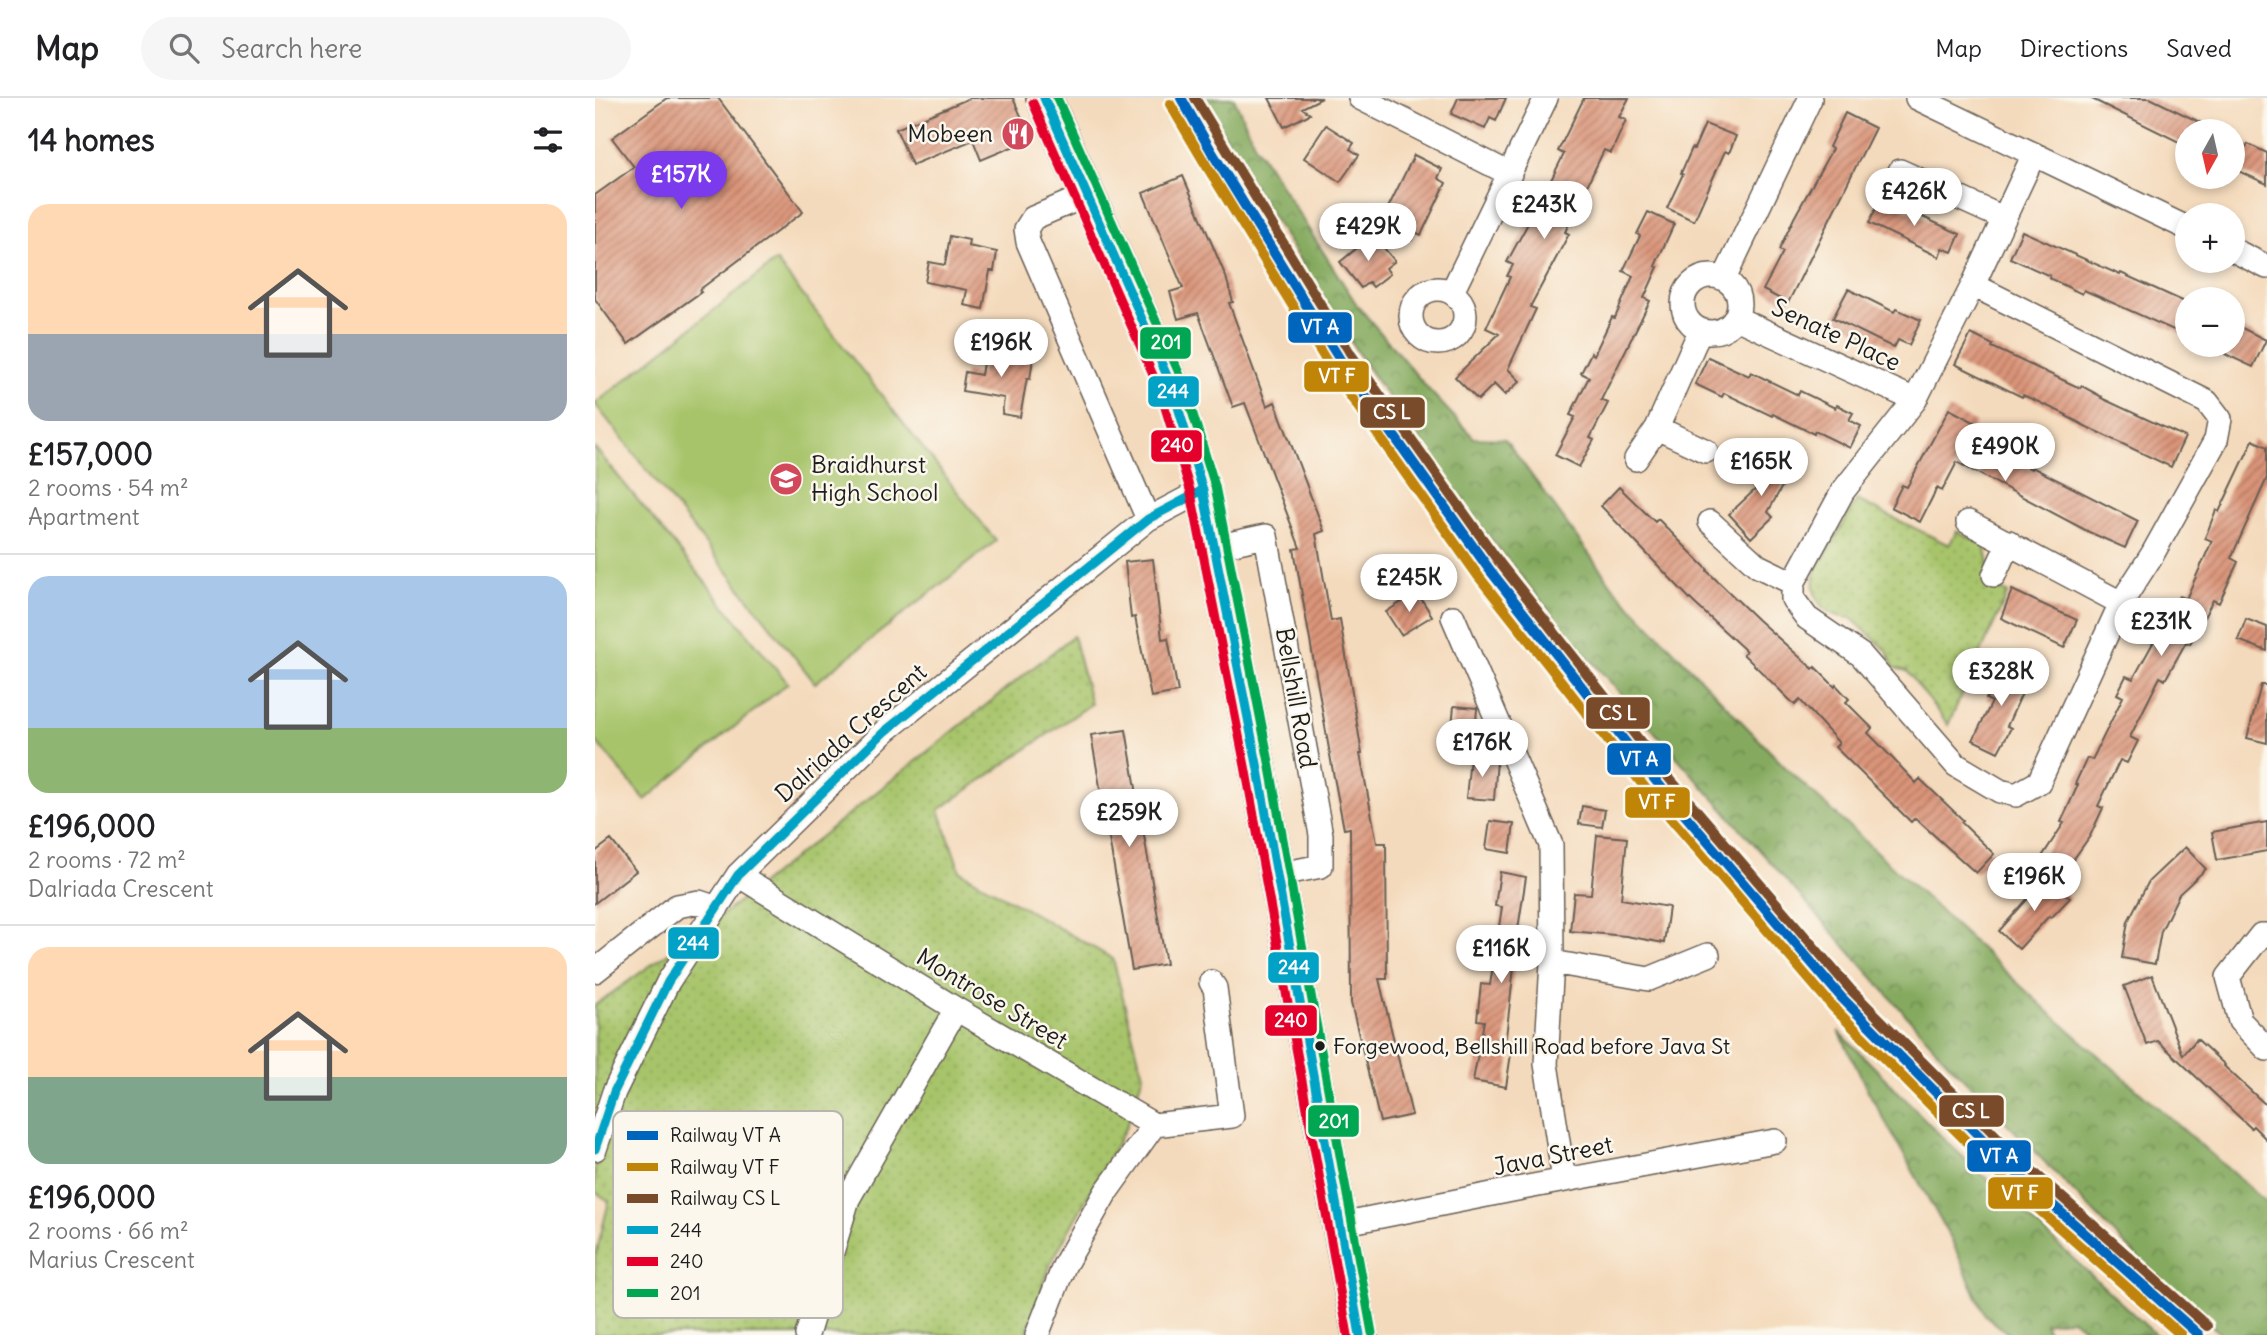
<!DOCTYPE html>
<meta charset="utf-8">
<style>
body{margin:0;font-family:Delius,sans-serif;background:#f6f6f6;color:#202124;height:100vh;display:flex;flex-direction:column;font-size:26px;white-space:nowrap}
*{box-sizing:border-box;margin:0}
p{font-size:23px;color:#757577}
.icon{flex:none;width:38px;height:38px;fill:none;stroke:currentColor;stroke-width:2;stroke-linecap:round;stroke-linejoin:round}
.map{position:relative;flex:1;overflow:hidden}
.side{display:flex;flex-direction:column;background:#fff;width:595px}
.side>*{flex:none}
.needle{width:46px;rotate:188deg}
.tools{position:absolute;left:1580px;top:21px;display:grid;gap:14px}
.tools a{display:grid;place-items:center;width:70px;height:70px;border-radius:50%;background:#fff;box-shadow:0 4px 10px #0003;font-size:35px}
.price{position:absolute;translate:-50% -60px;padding:0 16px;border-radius:24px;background:#fff;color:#222;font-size:23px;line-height:46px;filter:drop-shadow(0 2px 4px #0008)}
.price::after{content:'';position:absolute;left:50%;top:42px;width:21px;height:16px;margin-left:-10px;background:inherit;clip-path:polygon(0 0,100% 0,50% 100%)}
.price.current{background:#7c3aed;color:#fff}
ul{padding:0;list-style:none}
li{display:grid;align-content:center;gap:14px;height:371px;padding:0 28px}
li+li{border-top:2px solid #e0e0e0}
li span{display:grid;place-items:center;height:217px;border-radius:21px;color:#555}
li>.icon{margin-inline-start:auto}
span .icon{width:126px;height:126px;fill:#fffc;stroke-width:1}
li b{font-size:30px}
h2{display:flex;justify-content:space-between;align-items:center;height:84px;padding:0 28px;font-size:30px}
header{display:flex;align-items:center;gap:42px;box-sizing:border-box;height:98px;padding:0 35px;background:#fff;border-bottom:2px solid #e0e0e0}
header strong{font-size:33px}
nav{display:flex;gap:38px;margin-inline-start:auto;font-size:24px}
.search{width:490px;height:63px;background:#f6f6f6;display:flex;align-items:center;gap:18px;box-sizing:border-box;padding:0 24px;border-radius:38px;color:#757577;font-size:26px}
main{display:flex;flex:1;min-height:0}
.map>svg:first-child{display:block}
</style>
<header>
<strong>Map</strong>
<div class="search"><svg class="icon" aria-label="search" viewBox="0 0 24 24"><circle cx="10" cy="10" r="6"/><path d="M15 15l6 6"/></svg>Search here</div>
<nav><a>Map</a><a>Directions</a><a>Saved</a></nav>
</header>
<main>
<section class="side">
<h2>14 homes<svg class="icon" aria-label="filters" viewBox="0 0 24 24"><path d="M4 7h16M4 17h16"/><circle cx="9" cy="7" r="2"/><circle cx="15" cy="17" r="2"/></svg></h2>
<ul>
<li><span style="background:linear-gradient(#ffd9b3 60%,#9aa5b1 0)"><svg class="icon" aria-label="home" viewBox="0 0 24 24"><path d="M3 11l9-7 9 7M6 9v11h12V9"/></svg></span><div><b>£157,000</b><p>2 rooms · 54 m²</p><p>Apartment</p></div></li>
<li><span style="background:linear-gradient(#a9c7e8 70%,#8fb573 0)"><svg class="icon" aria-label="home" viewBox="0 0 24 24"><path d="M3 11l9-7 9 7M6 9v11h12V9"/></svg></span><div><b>£196,000</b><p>2 rooms · 72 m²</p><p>Dalriada Crescent</p></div></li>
<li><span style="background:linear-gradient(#ffd9b3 60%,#7fa58c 0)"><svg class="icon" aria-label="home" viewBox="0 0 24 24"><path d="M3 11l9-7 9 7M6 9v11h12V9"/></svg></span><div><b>£196,000</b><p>2 rooms · 66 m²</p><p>Marius Crescent</p></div></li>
</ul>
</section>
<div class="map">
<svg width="1672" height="1237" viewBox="0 0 1672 1237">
<defs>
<pattern id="green-dots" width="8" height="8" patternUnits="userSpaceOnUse" patternTransform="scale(1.75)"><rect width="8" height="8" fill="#a7c46b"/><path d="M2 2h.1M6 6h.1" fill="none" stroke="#8fa85c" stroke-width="1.8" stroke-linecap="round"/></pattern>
<pattern id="forest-crowns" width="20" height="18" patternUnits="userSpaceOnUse" patternTransform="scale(1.75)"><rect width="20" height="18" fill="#85aa5f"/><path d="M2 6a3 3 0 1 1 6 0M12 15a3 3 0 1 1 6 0" fill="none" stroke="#6c8a4e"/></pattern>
<pattern id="building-hatch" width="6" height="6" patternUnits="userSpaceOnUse" patternTransform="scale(1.75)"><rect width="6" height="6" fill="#da9479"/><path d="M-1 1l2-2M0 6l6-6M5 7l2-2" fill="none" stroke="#b07862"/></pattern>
</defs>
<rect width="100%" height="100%" fill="#fbf7ec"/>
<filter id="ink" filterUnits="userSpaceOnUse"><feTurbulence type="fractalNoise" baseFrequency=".0143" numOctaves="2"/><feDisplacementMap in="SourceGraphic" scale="14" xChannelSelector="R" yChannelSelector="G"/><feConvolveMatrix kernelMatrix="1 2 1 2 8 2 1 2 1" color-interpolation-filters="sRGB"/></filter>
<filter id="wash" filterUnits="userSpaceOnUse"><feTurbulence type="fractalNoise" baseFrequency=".00686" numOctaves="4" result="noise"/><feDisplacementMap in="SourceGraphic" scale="28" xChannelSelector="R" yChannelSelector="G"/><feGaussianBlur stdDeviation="1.57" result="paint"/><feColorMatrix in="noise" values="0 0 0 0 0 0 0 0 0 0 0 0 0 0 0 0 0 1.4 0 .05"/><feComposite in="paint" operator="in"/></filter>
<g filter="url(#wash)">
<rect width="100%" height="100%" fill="#f4dabc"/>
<!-- green -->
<path fill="url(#green-dots)" stroke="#627044" stroke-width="2" d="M1262,402L1354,447L1362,433L1390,447L1394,465L1390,486L1413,495L1353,627L1312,573L1299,570L1292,553L1256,520C1230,519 1214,501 1220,475Z
M478,538L496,606L344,712L365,773L518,861L548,977L531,1029L456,1165L431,1237H0V1160L14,1103L0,1094V907L132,813Z"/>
<!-- forest -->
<path fill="url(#forest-crowns)" stroke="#50633e" stroke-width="2" d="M609,0H639L660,47L762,207L834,292L879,340L910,341L1019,490L1192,671L1455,915L1672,1105V1237H1627L1550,1167L1358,970L977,541L878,419L768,263L653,80Z
M1244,933L1353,1045L1561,1237H1498L1477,1221L1450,1225L1454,1237H1415L1390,1217L1356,1141L1272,991Z"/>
<!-- pitch -->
<path fill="#a7c46b" stroke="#627044" stroke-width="2" d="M181,163L401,443L220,585L0,306Z
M0,350L193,585L50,702L0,642Z"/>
<g id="blocks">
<!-- building -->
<path fill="url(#building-hatch)" d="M72,0H123L208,114L104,192L106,194L33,246L0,201V97L39,69L17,40Z
M375,0H418L436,41L386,62L378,42L317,67L301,31Z
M674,0H727L707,10L715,16L689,29Z
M863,0H911L901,23L895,20L890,31L856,16Z
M989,0H1034L1024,19L1031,22L1016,55L1009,52L970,134L974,136L935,209L941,211L913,271L925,283L910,297L899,286L883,302L860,279L904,236L891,230L915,179L912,178L918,167L912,164L943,107L938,104L947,87L952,90L969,56L963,53Z
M1495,0H1555L1623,33H1592V48Z
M1250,15L1280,30L1193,205L1168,192L1188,154L1184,152L1199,120L1237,51L1234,49Z
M1110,26L1141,38L1134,55L1130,53L1099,123L1072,110L1088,76L1086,75L1097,50L1099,51Z
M731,27L759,45L755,51L764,57L745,84L709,60Z
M1653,46L1672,55V86L1641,72Z
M819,57L847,71L843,80L851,85L826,137L820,134L816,142L785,126Z
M588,78L631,179L638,204L634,205L672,308L680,304L729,433L721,436L736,523L745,521L767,656H765L782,745H791L792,881H784L817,1017L785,1024L756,905L755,730L749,731L738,674L699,451L705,450L650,305L638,309L603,215L583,221L575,194L588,190L548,95Z
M1286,100L1365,136L1357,154L1347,150L1344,159L1274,125Z
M1053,114L1079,126L1060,168L1063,169L1049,200L1055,203L1006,302L1013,305L995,340L999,342L984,369L960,357L980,319L975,317L994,279L986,275L996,255L999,257L1017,219L1020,220L1038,178L1028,173L1045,138L1042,136Z
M1427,133L1525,177L1526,175L1592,205V238L1489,192L1487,196L1454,180L1455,178L1415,160Z
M778,137L800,163L791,170L795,176L778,189L774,184L766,190L745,164Z
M355,138L374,142L373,148L402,154L399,173H395L388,211L369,207L372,192L330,184L334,164L350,167Z
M1253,191L1299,214L1301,211L1326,222L1314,247L1303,242L1299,250L1238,220Z
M1643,228L1671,242L1658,269L1630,256L1635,247H1638V239Z
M1376,236L1398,247L1397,249L1485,290L1487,288L1507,299L1506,300L1590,339L1576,369L1494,330L1471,318L1472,317L1428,297L1427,299L1360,266Z
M391,247L409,250L408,256L438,261L435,281L432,280L425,319L407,316L409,300L367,293L370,274L386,277Z
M1113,259L1154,278L1156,274L1203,297L1205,293L1240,310L1242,307L1258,315L1254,322L1266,328L1255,350L1220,333L1219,336L1178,316L1177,318L1129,295L1127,299L1100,286Z
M1354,311L1381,325L1374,338L1436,371L1437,369L1543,423L1530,450L1494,434L1362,364L1347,393L1342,390L1325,424L1296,409L1307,387L1312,389Z
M1658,342L1672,349V380L1636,460L1643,464L1624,505L1618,502L1595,546L1591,544L1570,582L1565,579L1535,639L1543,643L1532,665L1525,662L1503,708L1508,710L1495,738L1469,775L1446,760L1469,725L1466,724L1483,687L1480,686L1492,660L1497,662L1528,599L1522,596L1531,578L1538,581L1584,498L1591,501L1617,443L1610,440L1621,412L1624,414Z
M1171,359L1196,372L1173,414L1178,419L1156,440L1134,416L1164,388L1157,384Z
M1024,389L1060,424L1063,421L1113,472L1112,473L1163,522L1218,571L1220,569L1240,589L1241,587L1254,601L1251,604L1277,630L1273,635L1282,644L1321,685L1325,681L1368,722L1366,724L1399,756L1381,775L1320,720L1316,724L1240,649L1244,645L1205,602L1200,607L1148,556L1151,553L1098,504L1006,408Z
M558,461L567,541L573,540L583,594L556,599L540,519L536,520L530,464Z
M1417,492L1482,522L1469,550L1406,520Z
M822,494L837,518L806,537L791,514Z
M1651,521L1672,529V553L1643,542Z
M1407,568L1434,580L1412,628L1416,630L1403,654L1378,642L1397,604L1391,601Z
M1666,587H1672V645L1652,640Z
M859,608L882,610L880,640L856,638Z
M531,632L571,866L537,872L496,637Z
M875,660L902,662L899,702L871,700Z
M987,708L1010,712L1007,729L984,726Z
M895,723L919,726L915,755L891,751Z
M1672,724V753L1622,762L1617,734Z
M1002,737L1032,740L1026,801L1074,809L1069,845L1031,838L975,833L979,795L996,796Z
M16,742L41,773L0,805V754Z
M1590,749L1611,771L1584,796L1566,833L1560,866L1527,860L1533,823L1554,783Z
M905,774L931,779L922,838L930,839L925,870L919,869L910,948L917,949L911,989L878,983L889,923L882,922L886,886L895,887L907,809L900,808Z
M1452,779L1475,800L1456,820L1454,818L1424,851L1404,833Z
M1557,877L1588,957L1602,941L1630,967L1629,968L1672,1008V1042L1658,1028L1656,1030L1563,943L1552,947L1529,888Z"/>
</g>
</g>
<g filter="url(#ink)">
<use href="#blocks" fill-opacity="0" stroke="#685e54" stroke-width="2"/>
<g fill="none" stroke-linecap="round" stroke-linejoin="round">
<defs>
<path id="minor" d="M765,0L915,76
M1322,0L1592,130
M1305,73L1408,120
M492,97L438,120L431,131L433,144L553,421
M1638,152L1672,169
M1088 206a28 28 0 1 1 56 0a28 28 0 1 1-56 0Z
M1129,181L1215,1
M1378,187L1612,304L1625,321L1621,342L1557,457L1526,505L1444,684L1421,697L1405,693L1361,667L1266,557L1212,520L1198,501V485L1248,393L1320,302L1378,187L1439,56
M816 218a27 27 0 1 1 54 0a27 27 0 1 1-54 0Z
M857,194L951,0
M1141,220L1320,302
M1062,330L1111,353
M1041,361L1062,330L1105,233
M1115,424L1163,468L1198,485
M1373,424L1526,505
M620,449L671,438L726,737V768L681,777
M1399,477L1414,444
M858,519L956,747L957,864L951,966L969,1082
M143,777L361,911L559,1027L637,1018L620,890L616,884
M1672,837H1666L1633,879L1645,923L1672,951
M957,864L1054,881L1113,857
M0,873L82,808L104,804L122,810
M0,1051L19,994L73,884L143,777L289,634L553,421L608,392
M746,1126L922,1091L1180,1043
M212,1237L253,1101L361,911
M442,1237L469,1168L511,1094L559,1027"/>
<path id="primary" d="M449,0L577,289L608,392L662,666L765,1237"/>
</defs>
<!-- minor casing -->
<use href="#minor" stroke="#685e54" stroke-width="26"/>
<!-- primary casing -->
<use href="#primary" stroke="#685e54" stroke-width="38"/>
<!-- minor -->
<use href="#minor" stroke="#fff" stroke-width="23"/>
<!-- primary -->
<use href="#primary" stroke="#f1c36a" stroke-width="35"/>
<defs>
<path id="bus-1" d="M449,0L577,289L608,392L662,666L765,1237
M0,1051L19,994L73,884L143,777L289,634L553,421L608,392"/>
<path id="bus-2" d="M438,5L565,293L596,395L650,668L753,1237"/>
<path id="bus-3" d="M462,0L588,284L620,388L674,664L777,1235"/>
</defs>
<!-- bus-1 casing -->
<use href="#bus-1" stroke="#fbf7ec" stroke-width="14"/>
<!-- bus-2 casing -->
<use href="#bus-2" stroke="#fbf7ec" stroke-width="14"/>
<!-- bus-3 casing -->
<use href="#bus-3" stroke="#fbf7ec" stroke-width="14"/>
<!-- bus-1 -->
<use href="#bus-1" stroke="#01a2c5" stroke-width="9"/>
<!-- bus-2 -->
<use href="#bus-2" stroke="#e4002b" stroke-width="9"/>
<!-- bus-3 -->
<use href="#bus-3" stroke="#00a651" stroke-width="9"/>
<defs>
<path id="rail-1" d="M586,0L618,56L747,265L894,471L1065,688L1247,900L1416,1070L1604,1237"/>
<path id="rail-2" d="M575,6L608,62L737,272L884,479L1055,696L1238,909L1407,1079L1586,1237"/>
<path id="rail-3" d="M600,0L757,258L904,464L1074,680L1256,892L1424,1061L1612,1228"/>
</defs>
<!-- rail-1 casing -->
<use href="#rail-1" stroke="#fbf7ec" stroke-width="16"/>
<!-- rail-2 casing -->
<use href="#rail-2" stroke="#fbf7ec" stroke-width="16"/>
<!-- rail-3 casing -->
<use href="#rail-3" stroke="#fbf7ec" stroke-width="16"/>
<!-- rail-1 -->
<use href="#rail-1" stroke="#0065bd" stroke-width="10"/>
<!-- rail-2 -->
<use href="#rail-2" stroke="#c08407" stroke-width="10"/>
<!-- rail-3 -->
<use href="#rail-3" stroke="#7a4b2a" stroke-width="10"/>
</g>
</g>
<!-- icons -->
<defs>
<symbol id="restaurant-disc" viewBox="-11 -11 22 22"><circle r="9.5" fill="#d1495b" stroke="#fbf7ec"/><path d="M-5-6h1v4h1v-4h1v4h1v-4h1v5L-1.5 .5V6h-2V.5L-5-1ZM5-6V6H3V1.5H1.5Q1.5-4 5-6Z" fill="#fff"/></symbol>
<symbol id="school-disc" viewBox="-11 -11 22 22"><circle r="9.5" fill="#d1495b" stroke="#fbf7ec"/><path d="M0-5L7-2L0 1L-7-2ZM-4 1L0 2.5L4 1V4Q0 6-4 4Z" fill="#fff"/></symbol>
</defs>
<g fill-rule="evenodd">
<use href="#restaurant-disc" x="404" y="17" width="38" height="38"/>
<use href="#school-disc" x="172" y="362" width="38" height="38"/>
</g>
<!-- markers -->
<circle fill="#1c1c1c" stroke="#fbf7ec" stroke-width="2.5" cx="725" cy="948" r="6"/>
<g text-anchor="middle" stroke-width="5" stroke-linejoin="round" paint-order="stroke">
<!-- bus labels -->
<g font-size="22" fill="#1c1c1c" stroke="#fbf7ec" text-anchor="start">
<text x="738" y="956">Forgewood, Bellshill Road before Java St</text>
</g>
<!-- poi labels -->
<g font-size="24" fill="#1c1c1c" stroke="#fbf7ec" text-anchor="end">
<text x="398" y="44">Mobeen</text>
<text x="216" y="375" text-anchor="start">Braidhurst<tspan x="216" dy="28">High School</tspan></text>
</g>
<!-- street labels -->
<g font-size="24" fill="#1c1c1c" stroke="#fbf7ec">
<text transform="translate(1241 237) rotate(25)" y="8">Senate Place</text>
<text transform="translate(701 600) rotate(80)" y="8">Bellshill Road</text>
<text transform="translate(256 635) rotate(-42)" y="8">Dalriada Crescent</text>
<text transform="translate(397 901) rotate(31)" y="8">Montrose Street</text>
<text transform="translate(958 1058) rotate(-11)" y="8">Java Street</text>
</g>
</g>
<!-- legend -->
<rect x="18" y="1013" width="230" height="207" rx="10" fill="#fbf7ec" stroke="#b8b5ae" stroke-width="2"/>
<rect x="32" y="1033" width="31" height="9" fill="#0065bd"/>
<rect x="32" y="1065" width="31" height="8" fill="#c08407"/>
<rect x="32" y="1096" width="31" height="9" fill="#7a4b2a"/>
<rect x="32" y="1128" width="31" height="8" fill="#01a2c5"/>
<rect x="32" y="1159" width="31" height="9" fill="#e4002b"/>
<rect x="32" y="1191" width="31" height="8" fill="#00a651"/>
<g font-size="19" fill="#1c1c1c">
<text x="75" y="1044">Railway VT A</text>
<text x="75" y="1076">Railway VT F</text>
<text x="75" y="1107">Railway CS L</text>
<text x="75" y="1139">244</text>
<text x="75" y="1170">240</text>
<text x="75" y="1202">201</text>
</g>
<g stroke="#fbf7ec" stroke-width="2.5">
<rect x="692" y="213" width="66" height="33" rx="7" fill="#0065bd"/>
<rect x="544" y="228" width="53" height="34" rx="7" fill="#00a651"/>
<rect x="708" y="262" width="67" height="33" rx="7" fill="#c08407"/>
<rect x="552" y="277" width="53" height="33" rx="7" fill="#01a2c5"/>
<rect x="764" y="298" width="67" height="33" rx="7" fill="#7a4b2a"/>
<rect x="555" y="331" width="53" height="34" rx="7" fill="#e4002b"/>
<rect x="990" y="598" width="66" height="34" rx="7" fill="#7a4b2a"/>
<rect x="1011" y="644" width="66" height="34" rx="7" fill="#0065bd"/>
<rect x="1029" y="688" width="67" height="33" rx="7" fill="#c08407"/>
<rect x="72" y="828" width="53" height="34" rx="7" fill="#01a2c5"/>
<rect x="672" y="853" width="53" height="33" rx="7" fill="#01a2c5"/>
<rect x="669" y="906" width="54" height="33" rx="7" fill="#e4002b"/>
<rect x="1343" y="996" width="67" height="34" rx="7" fill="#7a4b2a"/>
<rect x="712" y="1006" width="53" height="34" rx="7" fill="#00a651"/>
<rect x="1371" y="1041" width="66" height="34" rx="7" fill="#0065bd"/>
<rect x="1392" y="1078" width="67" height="34" rx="7" fill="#c08407"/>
</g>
<g font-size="19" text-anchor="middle" font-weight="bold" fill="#fff">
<text x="725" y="236">VT A</text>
<text x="571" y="251">201</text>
<text x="742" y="285">VT F</text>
<text x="578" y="300">244</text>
<text x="797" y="321">CS L</text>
<text x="582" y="354">240</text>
<text x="1023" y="622">CS L</text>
<text x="1044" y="668">VT A</text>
<text x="1062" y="711">VT F</text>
<text x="98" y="852">244</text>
<text x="699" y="876">244</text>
<text x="696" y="929">240</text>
<text x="1376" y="1020">CS L</text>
<text x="739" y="1030">201</text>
<text x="1404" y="1065">VT A</text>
<text x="1425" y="1102">VT F</text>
</g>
</svg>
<div class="tools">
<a><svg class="needle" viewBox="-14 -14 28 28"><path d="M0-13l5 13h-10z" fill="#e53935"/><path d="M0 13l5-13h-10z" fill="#757577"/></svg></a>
<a>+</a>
<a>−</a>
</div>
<b class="price current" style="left:86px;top:113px">£157K</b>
<b class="price" style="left:1319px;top:130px">£426K</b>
<b class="price" style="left:949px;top:143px">£243K</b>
<b class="price" style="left:773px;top:165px">£429K</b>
<b class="price" style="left:406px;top:281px">£196K</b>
<b class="price" style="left:1410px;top:385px">£490K</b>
<b class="price" style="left:1166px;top:400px">£165K</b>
<b class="price" style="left:814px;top:516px">£245K</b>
<b class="price" style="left:1566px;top:560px">£231K</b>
<b class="price" style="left:1406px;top:610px">£328K</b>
<b class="price" style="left:887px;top:681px">£176K</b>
<b class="price" style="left:534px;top:751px">£259K</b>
<b class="price" style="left:1439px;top:815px">£196K</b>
<b class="price" style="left:906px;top:887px">£116K</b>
</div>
</main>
